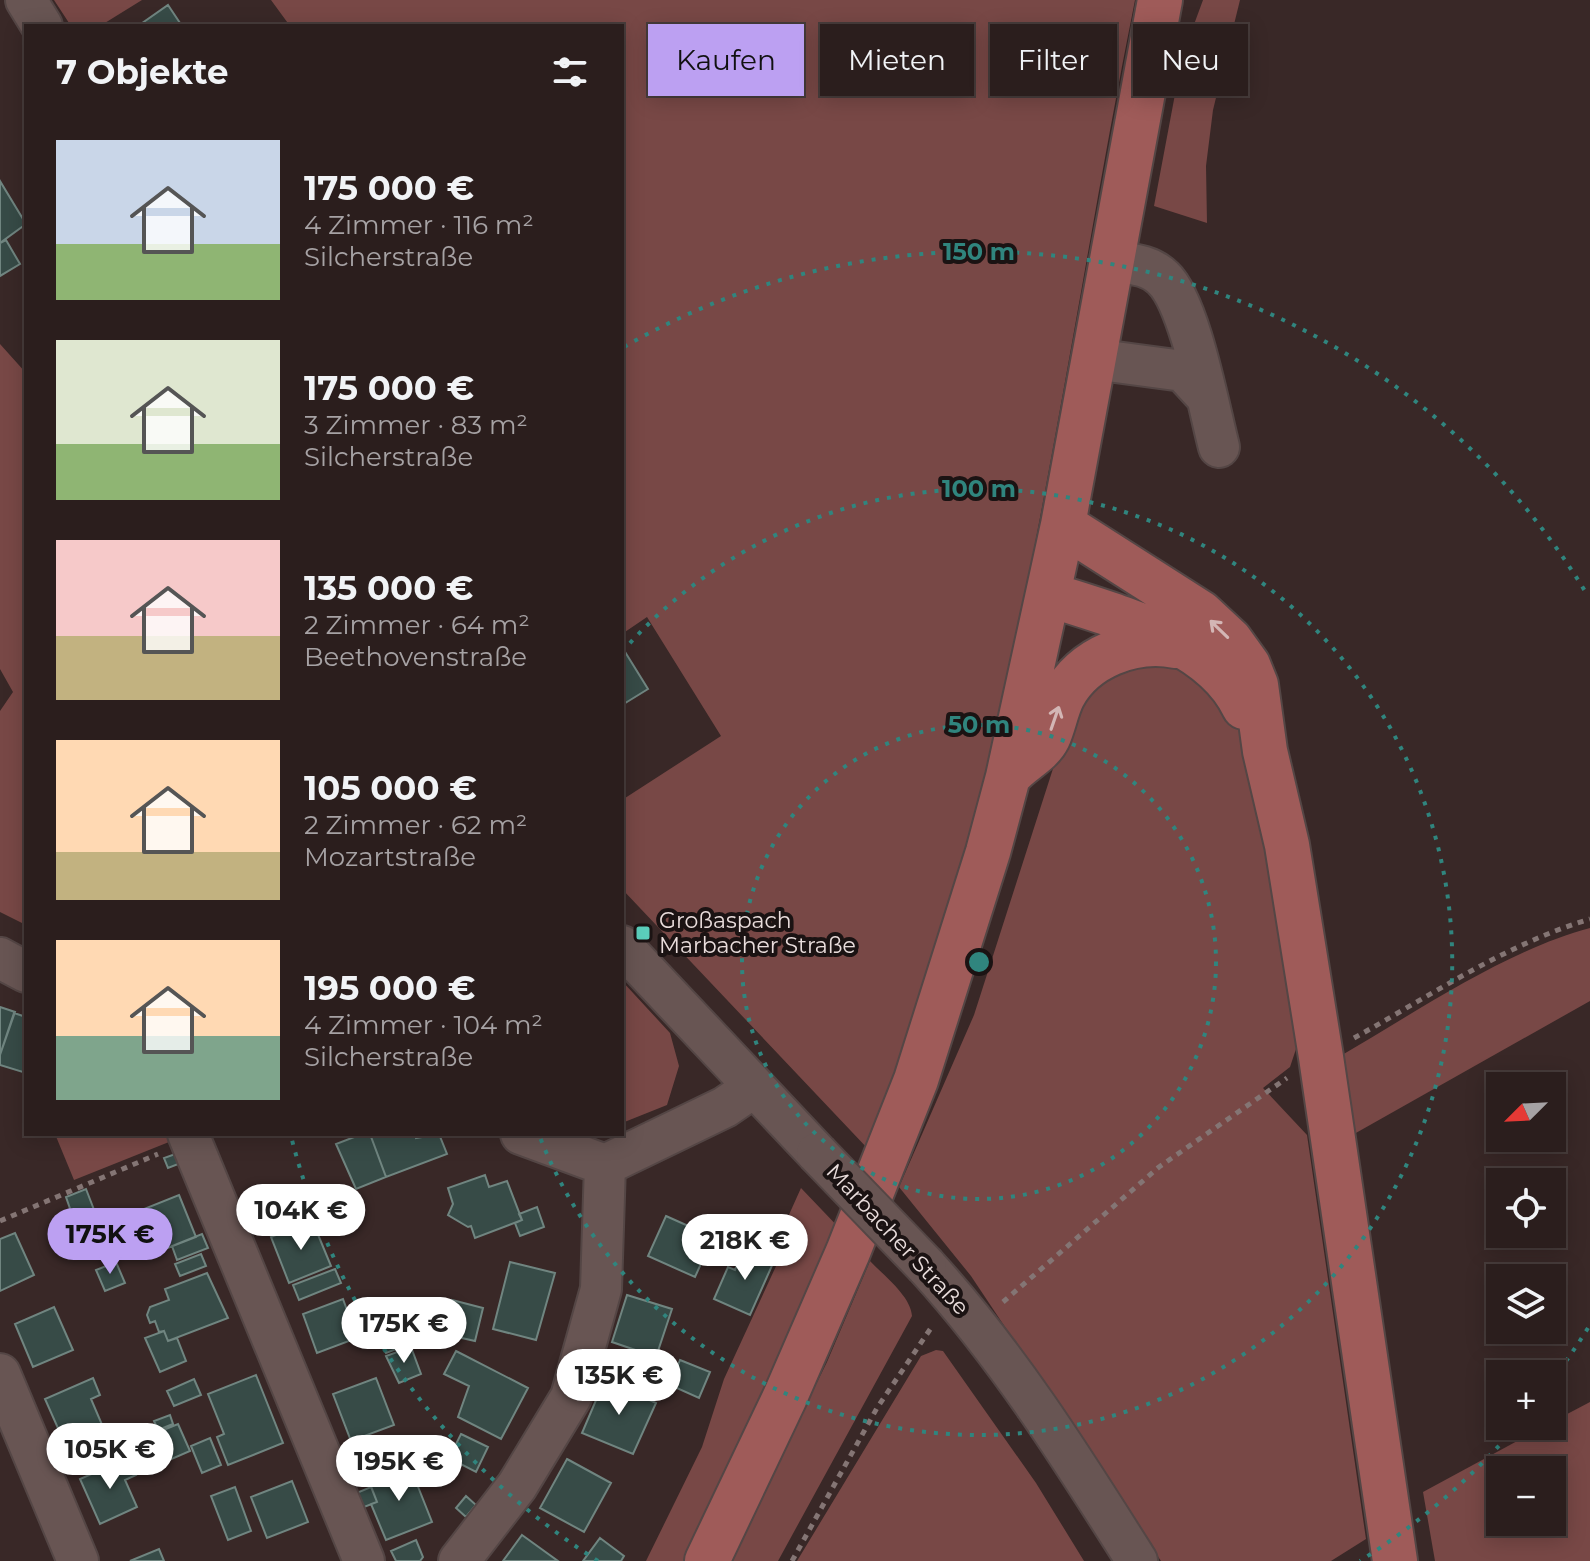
<!DOCTYPE html>
<html lang="de">
<meta charset="utf-8">
<style>
body{margin:0;font-family:Montserrat,sans-serif;background:#372b2a;color:#f1f3f6;height:100vh;display:flex;flex-direction:column;font-size:30px;white-space:nowrap}
*{box-sizing:border-box;margin:0}
p{font-size:26px;color:#a6a2a4}
.icon{flex:none;width:44px;height:44px;fill:none;stroke:currentColor;stroke-width:2;stroke-linecap:round;stroke-linejoin:round}
.map{position:relative;flex:1;overflow:hidden}
.sheet{position:absolute;left:24px;top:24px;width:600px;height:1112px;display:flex;flex-direction:column;background:#2b1e1d;border-radius:0px;box-shadow:0 4px 20px #0003,0 0 0 2px #473c3b}
.sheet>*{flex:none}
.guide{position:absolute;left:648px;top:24px;width:760px;height:72px;display:flex;gap:16px}
.needle{width:52px;rotate:246deg}
.tools{position:absolute;left:1486px;top:1072px;display:grid;gap:16px}
.tools a{display:grid;place-items:center;width:80px;height:80px;border-radius:0px;background:#2b1e1d;box-shadow:0 4px 20px #0003,0 0 0 2px #473c3b;font-size:40px}
.price{position:absolute;translate:-50% -68px;padding:0 18px;border-radius:28px;background:#fff;color:#222;font-size:26px;line-height:52px;filter:drop-shadow(0 2px 4px #0008)}
.price::after{content:'';position:absolute;left:50%;top:48px;width:24px;height:18px;margin-left:-12px;background:inherit;clip-path:polygon(0 0,100% 0,50% 100%)}
.price.on{background:#bca0f2;color:#111}
ul{padding:0;list-style:none}
li{display:flex;align-items:center;gap:24px;height:200px;padding:0 32px}
li span{display:grid;place-items:center;flex:none;width:224px;height:160px;border-radius:0px;color:#555}
li>.icon{margin-inline-start:auto}
span .icon{width:96px;height:96px;fill:#fffc;stroke-width:1}
li b{font-size:34px}
h2{display:flex;justify-content:space-between;align-items:center;height:96px;padding:0 32px;font-size:34px}
.tag{padding:0 28px;border-radius:0px;background:#2b1e1d;box-shadow:0 4px 20px #0003,0 0 0 2px #473c3b;font-size:28px;line-height:72px}
.tag.on{background:#bca0f2;color:#111}
.map>svg:first-child{display:block}
</style>
<div class="map">
<svg width="1590" height="1561" viewBox="0 0 1590 1561">
<rect width="100%" height="100%" fill="#392827"/>
<!-- green -->
<path fill="#784846" fill-rule="evenodd" d="M54,0H142L100,26H71Z
M271,0H1135C1083,260 1046,524 984,782C954,907 911,1028 869,1150L622,889V800L721,736L647,617L622,634V26H290Z
M1203,0H1240L1213,110L1206,166L1207,223L1154,206L1182,57Z
M0,344L26,373V925L0,912V711L13,692L0,669Z
M1159,655L1233,704L1256,763L1297,1046L1290,1067L1263,1088L1307,1135L1366,1539L1331,1561H1161L971,1276L899,1187L974,1015L1075,700L1100,676Z
M1590,928V1001L1347,1138L1337,1058C1413,1014 1506,950 1590,928Z
M622,981L670,1033L679,1066L667,1105L622,1123Z
M55,1134H165L169,1142L74,1180Z
M801,1188L843,1232L690,1561H646L702,1447L724,1379L777,1264L783,1228Z
M870,1261C883,1275 911,1296 912,1316L778,1561H729L827,1362Z
M936,1350L943,1351L1036,1483L1084,1561H797L921,1356Z
M1590,1402V1561H1435L1423,1492L1545,1426H1552V1422ZM1500,1470H1552V1522H1500Z"/>
<!-- building -->
<path fill="#374b47" stroke="#708580" stroke-width="2" d="M168,5L182,26H138Z
M0,181L26,224L0,243Z
M6,240L20,264L0,276V243Z
M622,647L648,689L622,705Z
M0,1007L15,1012L0,1055Z
M14,1013L26,1017V1073L0,1065V1055Z
M362,1134H370L386,1177L356,1189L336,1144Z
M370,1134H415L416,1138L439,1134L447,1154L386,1177Z
M178,1153L181,1163L168,1168L164,1158Z
M485,1175L489,1187L507,1181L522,1220L475,1238L471,1226L468,1227L448,1215L453,1204L448,1188Z
M86,1189L96,1215L75,1223L66,1197Z
M179,1195L196,1237L155,1253L139,1211Z
M537,1207L544,1227L520,1236L515,1223L522,1220L519,1214Z
M666,1216L713,1237L695,1277L648,1256Z
M312,1220L331,1266L289,1283L271,1237Z
M15,1233L34,1275L0,1291V1239Z
M202,1234L208,1248L177,1260L172,1246Z
M744,1248L774,1261L750,1315L714,1299L728,1267L735,1270Z
M201,1254L206,1266L180,1276L175,1264Z
M116,1262L125,1283L105,1291L96,1270Z
M510,1262L555,1273L536,1340L493,1329Z
M335,1269L341,1283L299,1300L293,1285Z
M207,1273L228,1318L168,1341L164,1331L159,1332L155,1321L150,1323L147,1315L150,1307L169,1300L165,1289Z
M627,1295L672,1309L656,1357L612,1342Z
M343,1299L357,1338L317,1353L303,1314Z
M452,1300L483,1308L475,1341L444,1334Z
M54,1307L73,1350L33,1367L15,1324Z
M413,1321L420,1340L386,1353L379,1334Z
M164,1331L168,1341L177,1338L186,1361L160,1372L145,1338Z
M411,1347L421,1374L399,1383L386,1356Z
M456,1351L528,1388L501,1439L458,1417L469,1386L444,1374Z
M680,1360L710,1372L699,1398L670,1385Z
M256,1375L283,1443L228,1465L217,1437L224,1434L208,1394Z
M93,1378L100,1395L91,1399L103,1427L65,1444L45,1399Z
M376,1378L394,1425L351,1441L333,1394Z
M194,1379L201,1395L174,1406L167,1391Z
M605,1379L656,1403L633,1454L582,1433Z
M170,1415L173,1424L158,1430L154,1421Z
M178,1424L190,1451L167,1461L156,1433Z
M461,1434L488,1447L476,1472L449,1458Z
M210,1438L221,1465L202,1473L191,1446Z
M415,1447L420,1459L394,1470L389,1458Z
M128,1458L136,1475L125,1480L137,1507L100,1524L80,1479Z
M567,1459L611,1483L584,1532L540,1508Z
M409,1464L432,1522L386,1540L371,1504L377,1502L369,1481Z
M292,1481L308,1522L267,1538L251,1497Z
M235,1487L251,1531L228,1540L211,1496Z
M371,1487L377,1502L359,1509L354,1494Z
M466,1496L476,1505L466,1517L456,1508Z
M522,1535L558,1561H503Z
M600,1538L624,1556L621,1561H583Z
M416,1540L423,1557L420,1561H396L391,1551Z
M159,1549L164,1561H130Z"/>
<g fill="none" stroke-linecap="round" stroke-linejoin="round">
<defs>
<path id="minor" d="M26,0L42,26
M1111,261C1130,264 1149,264 1163,278C1190,303 1209,409 1219,447
M1093,359L1183,371L1206,396
M622,946L817,1153
M0,958L26,972
M188,1134L364,1561
M521,1134L605,1165L725,1107L754,1087
M926,1266C1008,1356 1072,1458 1137,1561
M0,1374L78,1561
M459,1561L517,1486L571,1397L601,1289L605,1165"/>
<path id="major" d="M1063,525L1201,613L1230,640L1248,665L1256,685L1265,751L1287,845L1321,1057L1395,1561
M1048,594C1114,616 1212,639 1244,707
M1008,777C1019,762 1040,754 1048,738C1054,725 1056,710 1063,696C1084,657 1133,638 1176,646
M707,1561L785,1397L848,1252L916,1080L988,852L1008,777L1063,525L1160,0"/>
</defs>
<!-- minor casing -->
<use href="#minor" stroke="#544645" stroke-width="44"/>
<!-- major casing -->
<use href="#major" stroke="#544645" stroke-width="48"/>
<!-- path -->
<path stroke="#847574" stroke-width="5" stroke-dasharray="6 6" stroke-linecap="butt" d="M1354,1038C1430,996 1506,944 1590,919
M0,1221L158,1154
M1003,1302L1159,1167L1287,1078
M792,1561L877,1408L933,1325"/>
<!-- minor -->
<use href="#minor" stroke="#685553" stroke-width="40"/>
<!-- major -->
<use href="#major" stroke="#9f5b59" stroke-width="44"/>
<defs>
<path id="minor-bridge" d="M817,1153L926,1266"/>
</defs>
<!-- minor-bridge casing -->
<use href="#minor-bridge" stroke="#544645" stroke-width="44" stroke-linecap="butt"/>
<!-- minor-bridge -->
<use href="#minor-bridge" stroke="#685553" stroke-width="40"/>
</g>
<!-- one-way arrows -->
<defs><path id="oneway-shaft" d="M-6 0H5M1.5-3L5.5 0L1.5 3" fill="none" stroke-width="1.6" stroke-linecap="round" stroke-linejoin="round" transform="scale(2)"/></defs>
<g stroke="#d3b6b5">
<use href="#oneway-shaft" transform="translate(1219 629) rotate(-136)"/>
<use href="#oneway-shaft" transform="translate(1055 718) rotate(-71)"/>
</g>
<!-- distance rings -->
<g fill="none" stroke="#30857e" stroke-width="4" stroke-dasharray="4 8">
<circle cx="979" cy="962" r="237"/>
<path d="M622 652A473 473 0 1 1 539 1135"/>
<path d="M1588 1328A710 710 0 0 1 1553 1379M1515 1428A710 710 0 0 1 1360 1561M598 1561A710 710 0 0 1 292 1140M624 347A710 710 0 0 1 1588 596"/>
</g>
<!-- markers -->
<rect fill="#5bcebb" stroke="#1b1313" stroke-width="3" x="635" y="925" width="16" height="16" rx="4"/>
<g text-anchor="middle" stroke-width="8" stroke-linejoin="round" paint-order="stroke">
<!-- poi labels -->
<g font-size="22" fill="#e9dddc" stroke="#1b1313" text-anchor="start">
<text x="659" y="928">Großaspach<tspan x="659" dy="25">Marbacher Straße</tspan></text>
</g>
<!-- street labels -->
<g font-size="22" fill="#e9dddc" stroke="#1b1313">
<text transform="translate(898 1239) rotate(47)" y="8">Marbacher Straße</text>
</g>
</g>
<circle cx="979" cy="962" r="12" fill="#30857e" stroke="#1b1313" stroke-width="4"/>
<g font-size="24" text-anchor="middle" font-weight="bold" fill="#30857e" stroke="#1b1313" stroke-width="8" stroke-linejoin="round" paint-order="stroke">
<text x="979" y="260">150 m</text>
<text x="979" y="497">100 m</text>
<text x="979" y="733">50 m</text>
</g>
</svg>
<div class="tools">
<a><svg class="needle" viewBox="-14 -14 28 28"><path d="M0-13l5 13h-10z" fill="#e53935"/><path d="M0 13l5-13h-10z" fill="#a6a2a4"/></svg></a>
<a><svg class="icon" aria-label="locate" viewBox="0 0 24 24"><circle cx="12" cy="12" r="6"/><path d="M12 2v4M12 18v4M2 12h4M18 12h4"/></svg></a>
<a><svg class="icon" aria-label="layers" viewBox="0 0 24 24"><path d="M12 4l9 5-9 5-9-5zM3 14l9 5 9-5"/></svg></a>
<a>+</a>
<a>−</a>
</div>
<b class="price" style="left:301px;top:1252px">104K €</b>
<b class="price on" style="left:110px;top:1276px">175K €</b>
<b class="price" style="left:745px;top:1282px">218K €</b>
<b class="price" style="left:404px;top:1365px">175K €</b>
<b class="price" style="left:619px;top:1417px">135K €</b>
<b class="price" style="left:110px;top:1491px">105K €</b>
<b class="price" style="left:399px;top:1503px">195K €</b>
<div class="guide">
<a class="tag on">Kaufen</a>
<a class="tag">Mieten</a>
<a class="tag">Filter</a>
<a class="tag">Neu</a>
</div>
<section class="sheet">
<h2>7 Objekte<svg class="icon" aria-label="filters" viewBox="0 0 24 24"><path d="M4 7h16M4 17h16"/><circle cx="9" cy="7" r="2"/><circle cx="15" cy="17" r="2"/></svg></h2>
<ul>
<li><span style="background:linear-gradient(#c9d6e8 65%,#8fb573 0)"><svg class="icon" aria-label="home" viewBox="0 0 24 24"><path d="M3 11l9-7 9 7M6 9v11h12V9"/></svg></span><div><b>175 000 €</b><p>4 Zimmer · 116 m²</p><p>Silcherstraße</p></div></li>
<li><span style="background:linear-gradient(#dfe7d0 65%,#8fb573 0)"><svg class="icon" aria-label="home" viewBox="0 0 24 24"><path d="M3 11l9-7 9 7M6 9v11h12V9"/></svg></span><div><b>175 000 €</b><p>3 Zimmer · 83 m²</p><p>Silcherstraße</p></div></li>
<li><span style="background:linear-gradient(#f6c9c9 60%,#c2b280 0)"><svg class="icon" aria-label="home" viewBox="0 0 24 24"><path d="M3 11l9-7 9 7M6 9v11h12V9"/></svg></span><div><b>135 000 €</b><p>2 Zimmer · 64 m²</p><p>Beethovenstraße</p></div></li>
<li><span style="background:linear-gradient(#ffd9b3 70%,#c2b280 0)"><svg class="icon" aria-label="home" viewBox="0 0 24 24"><path d="M3 11l9-7 9 7M6 9v11h12V9"/></svg></span><div><b>105 000 €</b><p>2 Zimmer · 62 m²</p><p>Mozartstraße</p></div></li>
<li><span style="background:linear-gradient(#ffd9b3 60%,#7fa58c 0)"><svg class="icon" aria-label="home" viewBox="0 0 24 24"><path d="M3 11l9-7 9 7M6 9v11h12V9"/></svg></span><div><b>195 000 €</b><p>4 Zimmer · 104 m²</p><p>Silcherstraße</p></div></li>
</ul>
</section>
</div>
